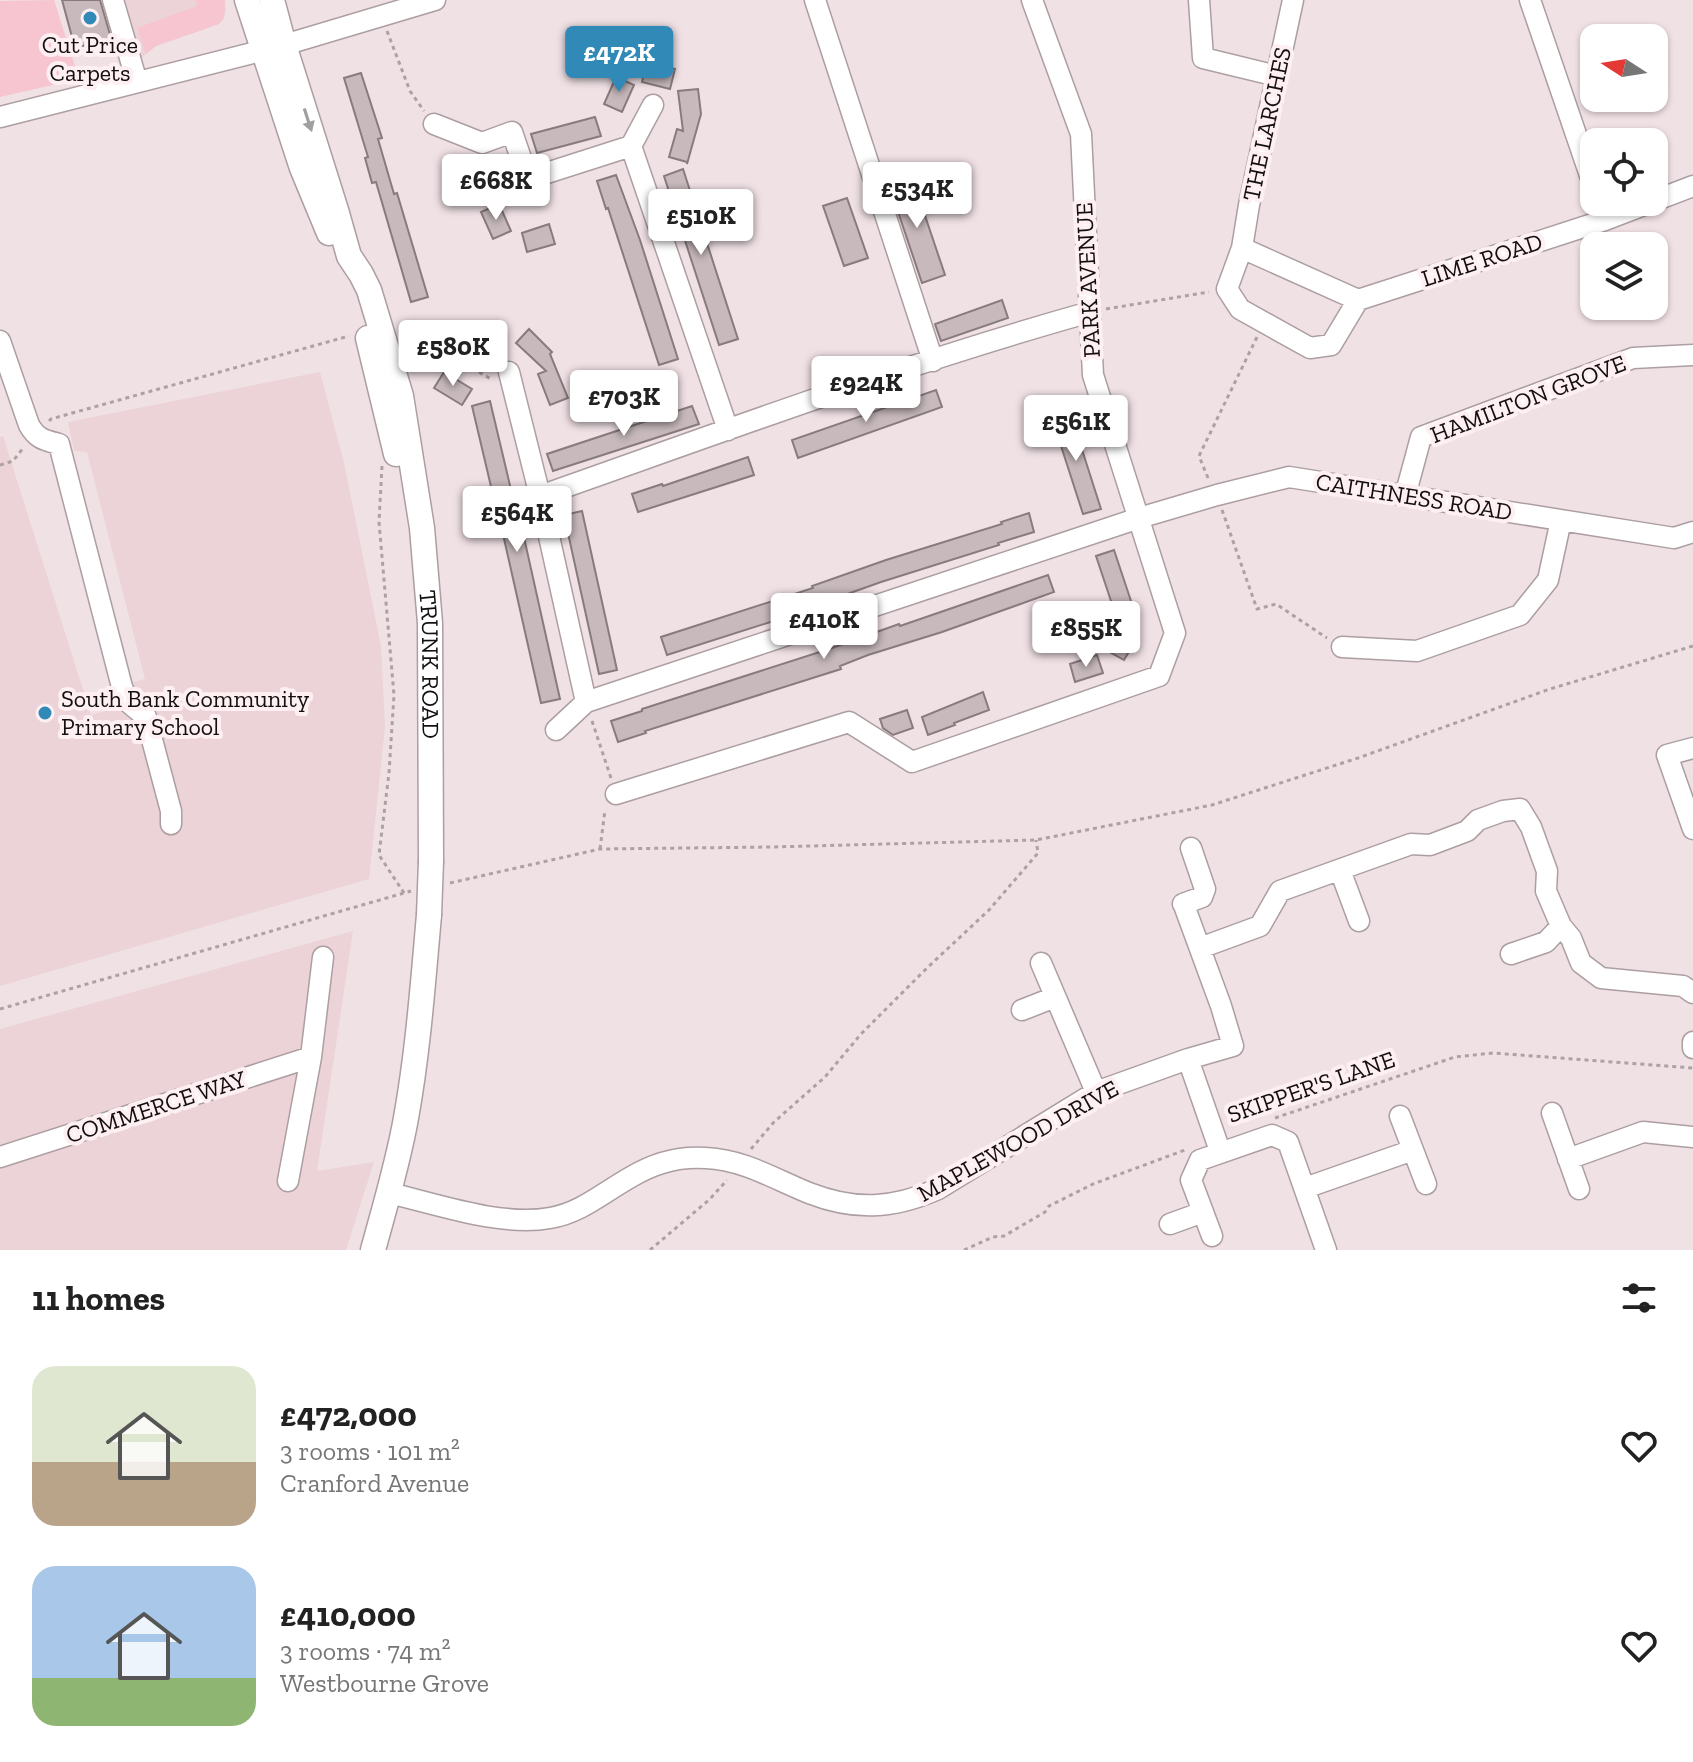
<!DOCTYPE html>
<meta charset="utf-8">
<style>
body{margin:0;font-family:"Zilla Slab",serif;background:#f6f6f6;color:#222;height:100vh;display:flex;flex-direction:column;font-size:30px;white-space:nowrap}
*{box-sizing:border-box;margin:0}
p{font-size:26px;color:#767676}
.icon{flex:none;width:44px;height:44px;fill:none;stroke:currentColor;stroke-width:2;stroke-linecap:round;stroke-linejoin:round}
.map{position:relative;height:1250px;overflow:hidden}
.sheet{display:flex;flex-direction:column;background:#fff;flex:1}
.sheet>*{flex:none}
.needle{width:52px;rotate:282deg}
.fabs{position:absolute;left:1580px;top:24px;display:grid;gap:16px}
.fabs a{display:grid;place-items:center;width:88px;height:88px;border-radius:16px;background:#fff;box-shadow:0 2px 6px #0004;font-size:40px}
.price{position:absolute;translate:-50% -68px;padding:0 18px;border-radius:8px;background:#fff;color:#222;font-size:26px;line-height:52px;filter:drop-shadow(0 2px 4px #0008)}
.price::after{content:'';position:absolute;left:50%;top:48px;width:24px;height:18px;margin-left:-12px;background:inherit;clip-path:polygon(0 0,100% 0,50% 100%)}
.price.on{background:#3189b7;color:#fff}
ul{padding:0;list-style:none}
li{display:flex;align-items:center;gap:24px;height:200px;padding:0 32px}
li span{display:grid;place-items:center;flex:none;width:224px;height:160px;border-radius:24px;color:#555}
li>.icon{margin-inline-start:auto}
span .icon{width:96px;height:96px;fill:#fffc;stroke-width:1}
li b{font-size:34px}
h2{display:flex;justify-content:space-between;align-items:center;height:96px;padding:0 32px;font-size:34px}
.map>svg:first-child{display:block}
</style>
<div class="map">
<svg width="1693" height="1250" viewBox="0 0 1693 1250">
<rect width="100%" height="100%" fill="#f0e1e5"/>
<!-- built -->
<path fill="#ebd3d8" d="M120,0H225L226,11L224,18L219,24L156,46L138,61Z
M320,372L344,463L381,646L385,727L369,879L0,986V437L3,436L91,715L109,710L105,690L145,679L87,452L74,451L68,422Z
M353,931L317,1171L374,1162L346,1250H0V1029Z"/>
<!-- green -->
<path fill="#f6c5d0" d="M54,0L79,79L0,97V1Z
M196,0H225L224,18L219,24L156,46L146,54L137,28L197,6Z"/>
<!-- building -->
<path fill="#c7b9bc" stroke="#887b7e" stroke-width="2" d="M62,0H100L111,38L75,48Z
M647,62L675,69L670,89L642,82Z
M361,73L382,138L378,139L394,194L397,193L428,297L411,302L376,182L372,183L365,158L368,157L344,78Z
M616,77L634,85L622,112L604,104Z
M698,89L701,114L687,164V162L669,157L677,129L683,131L678,91Z
M595,117L601,136L537,153L531,134Z
M683,169L738,339L719,345L664,176Z
M616,175L640,240L678,359L659,365L608,208L606,209L597,181Z
M912,177L945,275L922,283L889,185Z
M847,198L868,258L844,266L823,206Z
M499,204L511,231L493,239L481,212Z
M549,224L555,244L527,252L522,233Z
M1002,300L1008,318L941,341L935,324Z
M529,329L552,352L550,354L568,398L550,405L538,374L546,371L516,343Z
M465,332L493,349L483,365L455,348Z
M444,372L472,389L462,405L434,388Z
M936,390L942,407L798,458L792,440Z
M490,401L517,515H519L560,699L541,703L498,512H497L472,406Z
M692,406L699,424L553,471L547,454Z
M1070,412L1101,509L1083,514L1052,418Z
M748,457L754,475L638,512L632,494L662,484L663,486Z
M582,511L617,670L599,674L564,515Z
M1029,513L1034,532L998,543L999,545L881,582L808,608V610L667,655L661,637L813,588L812,586L886,560L1002,524L1001,522Z
M1114,550L1134,610L1116,616L1096,556Z
M1048,575L1054,592L942,632L868,655L840,666L841,669L645,731L646,733L618,742L611,721L642,711V709L829,649L899,624L900,626Z
M1122,626L1139,635L1124,660L1108,651Z
M1097,655L1103,673L1075,682L1070,664Z
M983,692L989,710L954,723L955,725L928,735L922,717Z
M907,710L913,728L893,735L883,728L880,719Z"/>
<g fill="none" stroke-linecap="round" stroke-linejoin="round">
<defs>
<path id="minor" d="M113,0L137,82
M815,0L933,361
M1199,0L1203,58L1277,76
M1293,0L1249,205L1242,248L1358,300
M1530,0L1594,187
M0,117L284,45L435,0
M434,124L482,143L512,132L528,179L631,146L728,430
M631,146L653,105
M1654,201L1693,186
M1242,248L1227,289L1240,309L1310,348L1331,345L1358,300
M1358,300L1605,220L1652,202
M0,341L29,425C37,439 44,440 59,444L122,687L128,702L146,717L171,811V824
M509,372L540,496L586,702
M540,496C722,432 904,364 1090,312
M1405,496L1421,437L1633,358L1693,355
M1342,647L1417,651L1520,615L1548,580L1561,520
M556,730L586,702L1139,518L1217,495L1289,477L1674,538L1693,532
M1693,748L1667,755L1693,829
M616,794L849,722L912,762L1159,676L1175,633L1093,375L1081,134L1032,0
M1340,870L1359,921
M1183,904L1202,897L1205,889L1191,848
M1200,948L1260,926L1280,891L1411,844L1430,845L1467,831L1478,820L1503,811L1520,809L1531,827L1547,871L1546,891L1561,926L1571,938L1581,963L1601,978L1683,986L1693,993
M1511,954L1546,942L1561,926
M1041,963L1096,1092
M1022,1010L1055,997
M1693,1042V1048
M1188,1059L1220,1151
M1552,1113L1579,1189
M1400,1116L1426,1184
M0,1157L311,1057
M1568,1159L1643,1132L1693,1137
M288,1181L311,1057L323,957
M1305,1188L1413,1150
M389,1193C437,1204 501,1227 550,1218C581,1213 604,1192 631,1177C654,1163 679,1156 706,1158C745,1160 774,1179 809,1193C855,1211 893,1209 938,1189L1096,1092L1188,1059L1233,1046L1221,1006L1185,908
M1170,1224L1203,1212
M1212,1236L1191,1180L1200,1160L1272,1135L1288,1142L1326,1250"/>
<g id="major">
<path d="M247,0L302,168L329,233"/>
<path id="s1" d="M272,0L284,45L336,210L349,256L361,274L369,290L401,396L422,528L430,623L431,861"/>
<path d="M368,338L396,454"/>
<path d="M373,1250C385,1206 398,1163 406,1118C418,1051 423,983 429,915"/>
</g>
</defs>
<!-- minor casing -->
<use href="#minor" stroke="#ac9ea1" stroke-width="23"/>
<!-- major casing -->
<use href="#major" stroke="#ac9ea1" stroke-width="27"/>
<!-- path -->
<path stroke="#ada1a4" stroke-width="3" stroke-dasharray="4 4" stroke-linecap="butt" d="M387,31L410,91L424,111
M1106,309L1209,292
M403,328L491,379L492,377
M49,421L51,419L349,336
M0,465L13,461L24,447
M382,466L379,522L394,695L389,773L379,855L404,893
M1208,478L1199,456L1257,337
M1222,510L1257,609L1276,604L1327,638
M592,721L611,778
M600,849L605,810
M450,883L600,849L772,847L1036,840L1212,805L1358,758L1550,689L1693,646
M0,1009L411,891
M1275,1118L1455,1057L1493,1053L1693,1068
M751,1149L774,1122L825,1077L861,1034L927,968L989,910L1038,853L1036,840
M650,1250L710,1199L727,1180
M964,1250L993,1237L1004,1236L1045,1212L1049,1206L1093,1184L1185,1150"/>
<!-- minor -->
<use href="#minor" stroke="#fff" stroke-width="20"/>
<!-- major -->
<use href="#major" stroke="#fff" stroke-width="24"/>
<defs>
<path id="major-bridge" d="M429,915L431,861"/>
</defs>
<!-- major-bridge casing -->
<use href="#major-bridge" stroke="#ac9ea1" stroke-width="27" stroke-linecap="butt"/>
<!-- major-bridge -->
<use href="#major-bridge" stroke="#fff" stroke-width="24"/>
</g>
<!-- one-way arrows -->
<defs><path id="oneway-solid" d="M-6-.8H1V-3.2L6.5 0L1 3.2V.8H-6Z" transform="scale(2)"/></defs>
<use fill="#a19f9f" href="#oneway-solid" transform="translate(308 120) rotate(72)"/>
<!-- markers -->
<g fill="#3189b7" stroke="#feeff2" stroke-width="3">
<circle cx="90" cy="18" r="8"/>
<circle cx="45" cy="713" r="8"/>
</g>
<g text-anchor="middle" stroke-width="8" stroke-linejoin="round" paint-order="stroke">
<!-- poi labels -->
<g font-size="24" fill="#130f10" stroke="#feeff2">
<text x="90" y="53">Cut Price<tspan x="90" dy="28">Carpets</tspan></text>
<text x="61" y="707" text-anchor="start">South Bank Community<tspan x="61" dy="28">Primary School</tspan></text>
</g>
<!-- street labels -->
<g font-size="24" fill="#130f10" stroke="#feeff2">
<text transform="translate(1267 124) rotate(-78)" y="8">THE LARCHES</text>
<text transform="translate(1482 260) rotate(-18)" y="8">LIME ROAD</text>
<text transform="translate(1088 280) rotate(-93)" y="8">PARK AVENUE</text>
<text transform="translate(1528 399) rotate(-21)" y="8">HAMILTON GROVE</text>
<text transform="translate(1414 497) rotate(9)" y="8">CAITHNESS ROAD</text>
<text dy="8" stroke="none"><textPath href="#s1" startOffset="688">TRUNK ROAD</textPath></text>
<text transform="translate(1311 1087) rotate(-19)" y="8">SKIPPER'S LANE</text>
<text transform="translate(156 1107) rotate(-18)" y="8">COMMERCE WAY</text>
<text transform="translate(1018 1141) rotate(-29)" y="8">MAPLEWOOD DRIVE</text>
</g>
</g>
</svg>
<div class="fabs">
<a><svg class="needle" viewBox="-14 -14 28 28"><path d="M0-13l5 13h-10z" fill="#e53935"/><path d="M0 13l5-13h-10z" fill="#767676"/></svg></a>
<a><svg class="icon" aria-label="locate" viewBox="0 0 24 24"><circle cx="12" cy="12" r="6"/><path d="M12 2v4M12 18v4M2 12h4M18 12h4"/></svg></a>
<a><svg class="icon" aria-label="layers" viewBox="0 0 24 24"><path d="M12 4l9 5-9 5-9-5zM3 14l9 5 9-5"/></svg></a>
</div>
<b class="price on" style="left:619px;top:94px">£472K</b>
<b class="price" style="left:496px;top:222px">£668K</b>
<b class="price" style="left:917px;top:230px">£534K</b>
<b class="price" style="left:701px;top:257px">£510K</b>
<b class="price" style="left:453px;top:388px">£580K</b>
<b class="price" style="left:866px;top:424px">£924K</b>
<b class="price" style="left:624px;top:438px">£703K</b>
<b class="price" style="left:1076px;top:463px">£561K</b>
<b class="price" style="left:517px;top:554px">£564K</b>
<b class="price" style="left:824px;top:661px">£410K</b>
<b class="price" style="left:1086px;top:669px">£855K</b>
</div>
<section class="sheet">
<h2>11 homes<svg class="icon" aria-label="filters" viewBox="0 0 24 24"><path d="M4 7h16M4 17h16"/><circle cx="9" cy="7" r="2"/><circle cx="15" cy="17" r="2"/></svg></h2>
<ul>
<li><span style="background:linear-gradient(#dfe7d0 60%,#b9a48a 0)"><svg class="icon" aria-label="home" viewBox="0 0 24 24"><path d="M3 11l9-7 9 7M6 9v11h12V9"/></svg></span><div><b>£472,000</b><p>3 rooms · 101 m²</p><p>Cranford Avenue</p></div><svg class="icon" aria-label="heart" viewBox="0 0 24 24"><path d="M12 20l-8-8c-3-5 5-10 8-4 3-6 11-1 8 4z"/></svg></li>
<li><span style="background:linear-gradient(#a9c7e8 70%,#8fb573 0)"><svg class="icon" aria-label="home" viewBox="0 0 24 24"><path d="M3 11l9-7 9 7M6 9v11h12V9"/></svg></span><div><b>£410,000</b><p>3 rooms · 74 m²</p><p>Westbourne Grove</p></div><svg class="icon" aria-label="heart" viewBox="0 0 24 24"><path d="M12 20l-8-8c-3-5 5-10 8-4 3-6 11-1 8 4z"/></svg></li>
</ul>
</section>
